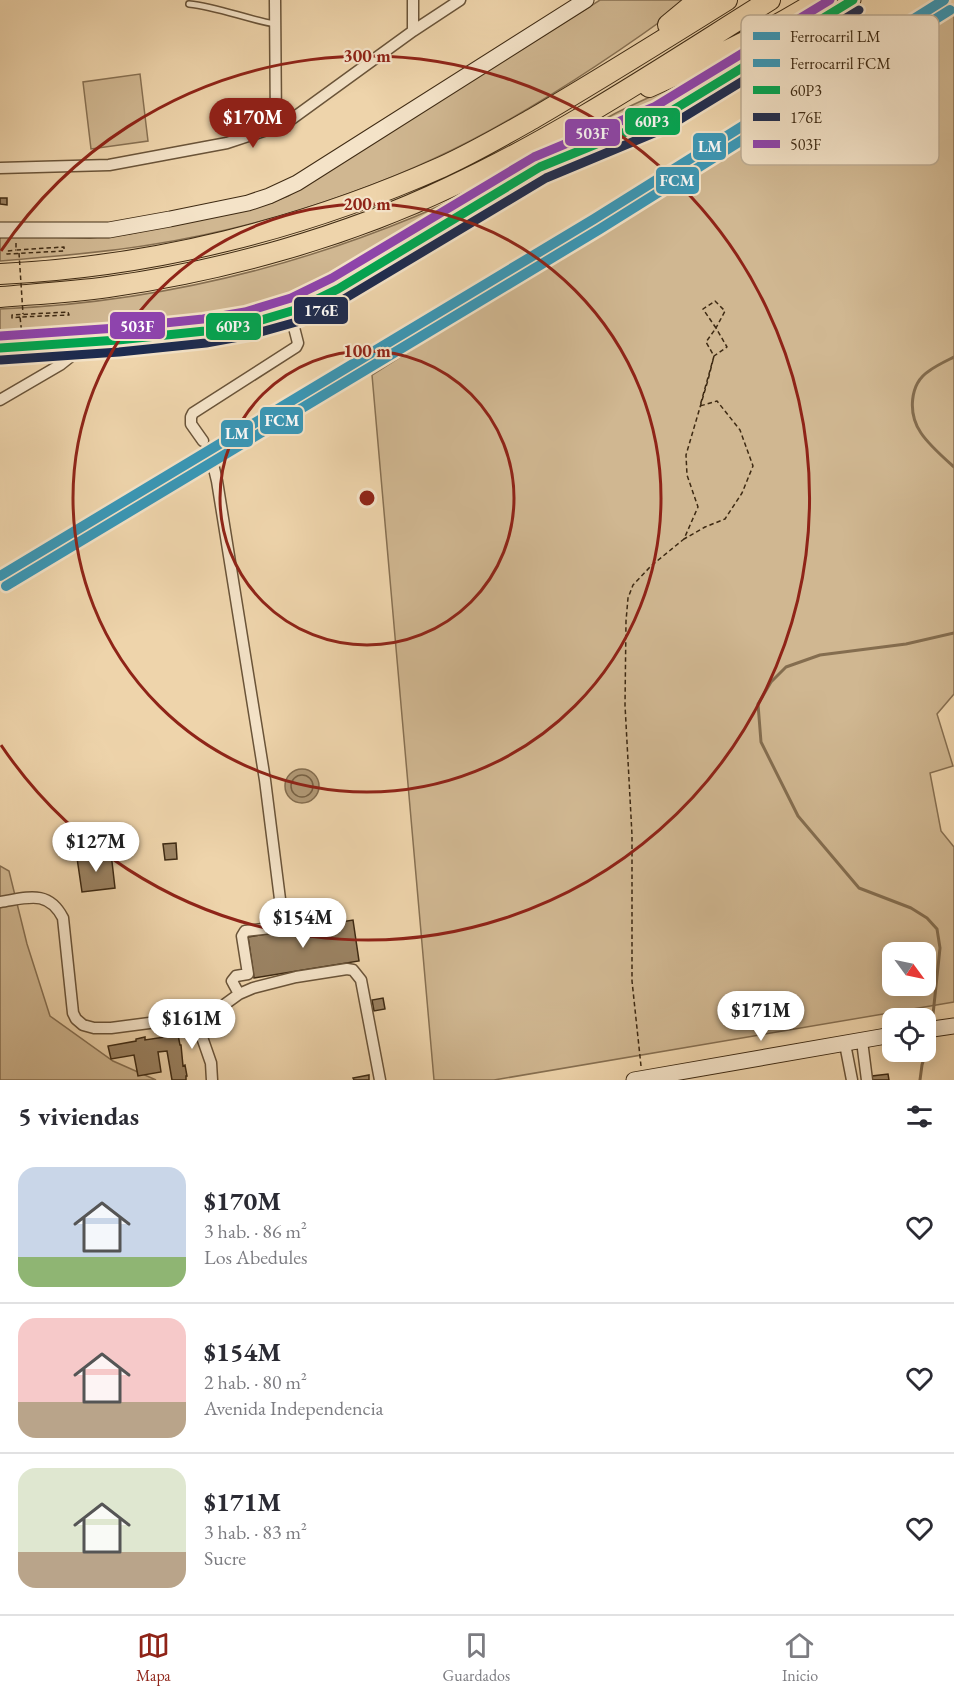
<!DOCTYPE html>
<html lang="es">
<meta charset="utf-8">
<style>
body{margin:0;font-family:"EB Garamond",serif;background:#f7f7f7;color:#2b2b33;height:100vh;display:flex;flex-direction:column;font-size:22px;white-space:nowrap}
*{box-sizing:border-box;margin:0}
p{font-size:20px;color:#7c7c81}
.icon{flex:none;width:33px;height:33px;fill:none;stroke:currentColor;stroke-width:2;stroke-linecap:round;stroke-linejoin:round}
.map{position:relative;height:1080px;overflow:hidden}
.drawer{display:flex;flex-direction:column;background:#fff;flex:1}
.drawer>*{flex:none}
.needle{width:39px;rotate:123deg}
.controls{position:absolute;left:882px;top:942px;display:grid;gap:12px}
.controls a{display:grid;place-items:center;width:54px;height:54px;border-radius:12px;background:#fff;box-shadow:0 3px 15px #0003;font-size:30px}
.price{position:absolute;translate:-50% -51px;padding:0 14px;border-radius:21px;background:#fff;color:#222;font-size:20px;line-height:39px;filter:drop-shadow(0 2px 3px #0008)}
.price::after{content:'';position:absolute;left:50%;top:36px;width:18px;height:14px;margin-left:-9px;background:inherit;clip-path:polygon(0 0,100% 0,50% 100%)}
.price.on{background:#8f2418;color:#fff}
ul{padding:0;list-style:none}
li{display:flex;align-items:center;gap:18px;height:150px;padding:0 18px}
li+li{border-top:2px solid #e1e1e2}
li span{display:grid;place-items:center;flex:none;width:168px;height:120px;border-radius:18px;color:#555}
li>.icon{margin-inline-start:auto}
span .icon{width:72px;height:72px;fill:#fffc;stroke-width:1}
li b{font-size:26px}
h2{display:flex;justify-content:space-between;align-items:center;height:72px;padding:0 18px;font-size:26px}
.tab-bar{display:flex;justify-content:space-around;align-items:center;height:84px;border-top:2px solid #e1e1e2;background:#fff;font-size:16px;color:#7c7c81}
.tab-bar a{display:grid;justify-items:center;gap:3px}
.tab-bar .on{color:#8f2418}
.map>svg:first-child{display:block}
</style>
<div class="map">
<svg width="954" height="1080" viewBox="0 0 954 1080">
<rect width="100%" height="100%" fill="#eed4ab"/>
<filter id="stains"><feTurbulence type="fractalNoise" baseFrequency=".00333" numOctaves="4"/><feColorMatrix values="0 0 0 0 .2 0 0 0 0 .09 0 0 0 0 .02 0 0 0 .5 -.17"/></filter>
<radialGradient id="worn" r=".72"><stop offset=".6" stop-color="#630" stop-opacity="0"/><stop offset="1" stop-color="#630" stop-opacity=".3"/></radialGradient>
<!-- green -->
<path fill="#d0b791" stroke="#877052" stroke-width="1.5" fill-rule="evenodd" d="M600,0H690C621,51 548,100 472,140C374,191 258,228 149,245C100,253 50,257 0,261V236L90,238L129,234L264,205L288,196Z
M828,0H841L650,117L615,129L576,139L550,153L335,286L303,292L272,309L253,315L178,330L0,342V309C144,303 281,272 414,217C484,188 549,149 616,113C644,99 674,87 702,72C744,49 786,24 828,0Z
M954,7V694L937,714L953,766L930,773L941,831L954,847V1002L494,1080H434L372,375L698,166ZM926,952V986H892V952Z
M140,74L148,141L91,149L83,82Z
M0,866L9,871L27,944L50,1016L113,1061L156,1080H0Z"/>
<!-- water -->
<path fill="#b29a77" stroke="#846d4f" stroke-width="1.5" d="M285 786a17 17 0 1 1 34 0a17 17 0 1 1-34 0Z"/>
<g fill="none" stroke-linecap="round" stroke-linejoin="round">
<!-- shore -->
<path stroke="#786245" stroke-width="1.5" d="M291 786a11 11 0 1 1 22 0a11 11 0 1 1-22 0Z"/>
<!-- stream -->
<path stroke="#846d4f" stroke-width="3" d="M954,357C946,361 937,365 929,371C909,384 908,414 921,433C929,445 944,458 954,467
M932,1024L940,948L937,929L927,918L911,908L859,888L798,816L761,742L758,704L771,682L786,667L820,655L906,644L954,633
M920,1080L922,1065L931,1034"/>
</g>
<!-- building -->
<path fill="#9a8262" stroke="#3e2a13" stroke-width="1.5" d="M0,198H7V205L0,204Z
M176,843L177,859L165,860L163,844Z
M111,853L115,888L82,892L77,858Z
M353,920L359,961L254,978L248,937Z
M383,998L385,1009L374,1011L372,1000Z
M178,1035L180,1045H181L183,1066L185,1065L187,1076H186V1080H172L167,1051L158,1052L161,1072L138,1076L134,1055L111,1059L108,1046L136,1041V1039L145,1037V1040Z
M888,1074L889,1080H872V1076Z
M369,1075V1080H354L353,1078Z"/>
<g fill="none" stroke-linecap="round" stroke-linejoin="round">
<defs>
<path id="lane" d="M189,4C218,7 246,19 275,24"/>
<path id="street" d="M275,0L276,127
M413,0V31
M0,168L109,165L227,143L276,127L289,121L413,31L460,0
M0,400L60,365L89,342
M203,441L191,424V417L193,413L296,347L298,343L290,312
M211,456L217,481L265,780L283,923L280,927L245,931L242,936L248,974L236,976L232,981L239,994
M0,902C27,898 48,889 63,918L73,1013L76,1019L83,1025L94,1028H111L195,1017L217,1010L239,994L253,988L296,977L347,969L353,970L361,980L380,1080
M195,1017L211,1063L212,1080
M862,1041L867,1080
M845,1044L852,1080"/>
<path id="secondary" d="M0,230H109L170,219L248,203L269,196L297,183L586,0
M0,348C39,346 79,343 118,340C175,335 235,331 289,312C306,306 322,297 338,289L540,167C579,149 621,137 660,118L853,0
M926,1030L954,1026
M634,1080L892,1035"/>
<path id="highway" d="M668,25L698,0
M649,87C707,61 765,34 819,0
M0,274C152,267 303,229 442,167C473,153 504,135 534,118C599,80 663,40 727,0
M0,297C36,294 72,292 108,287C223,271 345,237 450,187C562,135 666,65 770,0"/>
</defs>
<!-- lane casing -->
<use href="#lane" stroke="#6a5439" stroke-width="8"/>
<!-- street casing -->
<use href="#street" stroke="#6a5439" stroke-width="13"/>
<!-- secondary casing -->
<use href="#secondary" stroke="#3e2a13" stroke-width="17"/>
<!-- highway casing -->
<use href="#highway" stroke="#3e2a13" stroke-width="22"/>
<!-- path -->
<path stroke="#3e2a13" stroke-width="1.5" stroke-dasharray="4.5 3" stroke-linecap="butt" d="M16,243V250L64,247V251L7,254V251L16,250
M20,317L12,318V315L68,312L69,315L20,317L22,335
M641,1066L632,981V835L625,705L626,621L628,598L633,585L651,566L684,539L698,507L687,475L686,455L708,380L714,356L727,347L716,328L725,311L715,301L703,309L716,328L706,342L714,356L700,406L717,401L740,430L753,466L742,493L725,519L705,527L684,539"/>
<!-- lane -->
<use href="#lane" stroke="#f4e3c8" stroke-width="5"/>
<!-- street -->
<use href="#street" stroke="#f4e3c8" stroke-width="10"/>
<!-- secondary -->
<use href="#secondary" stroke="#f4e3c8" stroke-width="15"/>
<!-- highway -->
<use href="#highway" stroke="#eed4ab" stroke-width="20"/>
<!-- path-bridge -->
<path stroke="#3e2a13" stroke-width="1.5" stroke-dasharray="4.5 3" stroke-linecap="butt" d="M19,253L23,314"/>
<defs>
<path id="bus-1" d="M0,348L118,340L205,331L248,324L295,310L338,289L540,167L660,118L853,0"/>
<path id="bus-2" d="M1,360L119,352L206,343L250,335L300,321L344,299L546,178L666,128L859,10"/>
<path id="bus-3" d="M0,336L117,328L203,319L245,312L291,298L332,278L534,157L654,107L830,0"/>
</defs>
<!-- bus-1 casing -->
<use href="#bus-1" stroke="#f4e3c8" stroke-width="14"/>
<!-- bus-2 casing -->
<use href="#bus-2" stroke="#f4e3c8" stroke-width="14"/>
<!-- bus-3 casing -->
<use href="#bus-3" stroke="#f4e3c8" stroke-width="14"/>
<!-- bus-1 -->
<use href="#bus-1" stroke="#00a651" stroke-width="9"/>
<!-- bus-2 -->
<use href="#bus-2" stroke="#1d2b4f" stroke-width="9"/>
<!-- bus-3 -->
<use href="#bus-3" stroke="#8e44ad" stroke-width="9"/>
<defs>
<path id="rail-1" d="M0,576L594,219L944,0"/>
<path id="rail-2" d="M6,586L600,229L950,10"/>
</defs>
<!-- rail-1 casing -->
<use href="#rail-1" stroke="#f4e3c8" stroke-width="15"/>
<!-- rail-2 casing -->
<use href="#rail-2" stroke="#f4e3c8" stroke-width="15"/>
<!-- rail-1 -->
<use href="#rail-1" stroke="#3997b6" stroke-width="10"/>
<!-- rail-2 -->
<use href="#rail-2" stroke="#3997b6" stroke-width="10"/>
</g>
<!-- distance rings -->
<g fill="none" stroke="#8f2418" stroke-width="3">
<circle cx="367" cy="498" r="147"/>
<circle cx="367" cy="498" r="294"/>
<path d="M1 251A442 442 0 1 1 1 745"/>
</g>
<!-- legend -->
<rect x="741" y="15" width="198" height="150" rx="9" fill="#f4e3c8" stroke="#bdac92" stroke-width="1.5"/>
<rect x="753" y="32" width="27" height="8" fill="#3997b6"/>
<rect x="753" y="59" width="27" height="8" fill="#3997b6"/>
<rect x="753" y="86" width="27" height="8" fill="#00a651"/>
<rect x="753" y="113" width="27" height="8" fill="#1d2b4f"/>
<rect x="753" y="140" width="27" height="8" fill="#8e44ad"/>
<g font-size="16" fill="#3e2a13">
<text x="790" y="42">Ferrocarril LM</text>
<text x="790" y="69">Ferrocarril FCM</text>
<text x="790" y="96">60P3</text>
<text x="790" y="123">176E</text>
<text x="790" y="150">503F</text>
</g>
<circle cx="367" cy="498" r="9" fill="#8f2418" stroke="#f4e3c8" stroke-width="3"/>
<g font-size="18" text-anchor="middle" font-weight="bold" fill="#8f2418" stroke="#f4e3c8" stroke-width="4.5" stroke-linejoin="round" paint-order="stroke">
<text x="367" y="62">300 m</text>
<text x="367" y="210">200 m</text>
<text x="367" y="357">100 m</text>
</g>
<g stroke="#f4e3c8" stroke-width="2">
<rect x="624" y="107" width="57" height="29" rx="6" fill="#00a651"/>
<rect x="564" y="118" width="57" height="29" rx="6" fill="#8e44ad"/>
<rect x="692" y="132" width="35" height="29" rx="6" fill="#3997b6"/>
<rect x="655" y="166" width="45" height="29" rx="6" fill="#3997b6"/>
<rect x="293" y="296" width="56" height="29" rx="6" fill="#1d2b4f"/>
<rect x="109" y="311" width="57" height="29" rx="6" fill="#8e44ad"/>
<rect x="205" y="312" width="57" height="29" rx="6" fill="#00a651"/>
<rect x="259" y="406" width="45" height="29" rx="6" fill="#3997b6"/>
<rect x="220" y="419" width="34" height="29" rx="6" fill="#3997b6"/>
</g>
<g font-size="16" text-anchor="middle" font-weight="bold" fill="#fff">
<text x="652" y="127">60P3</text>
<text x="592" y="139">503F</text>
<text x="710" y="152">LM</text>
<text x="677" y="186">FCM</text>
<text x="321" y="316">176E</text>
<text x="137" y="332">503F</text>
<text x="233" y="332">60P3</text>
<text x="282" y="426">FCM</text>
<text x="237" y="439">LM</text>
</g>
<rect width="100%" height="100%" filter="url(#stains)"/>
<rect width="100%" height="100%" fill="url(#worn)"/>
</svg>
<div class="controls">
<a><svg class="needle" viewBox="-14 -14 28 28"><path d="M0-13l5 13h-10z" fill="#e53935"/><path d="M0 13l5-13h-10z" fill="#7c7c81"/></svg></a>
<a><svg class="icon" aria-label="locate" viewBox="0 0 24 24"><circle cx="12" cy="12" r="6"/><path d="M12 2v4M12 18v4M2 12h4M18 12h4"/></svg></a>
</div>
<b class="price on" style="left:253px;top:149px">$170M</b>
<b class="price" style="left:96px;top:873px">$127M</b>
<b class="price" style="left:303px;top:949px">$154M</b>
<b class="price" style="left:761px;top:1042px">$171M</b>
<b class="price" style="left:192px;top:1050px">$161M</b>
</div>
<section class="drawer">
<h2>5 viviendas<svg class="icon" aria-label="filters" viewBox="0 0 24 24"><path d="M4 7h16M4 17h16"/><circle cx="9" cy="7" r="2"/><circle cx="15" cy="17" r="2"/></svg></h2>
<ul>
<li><span style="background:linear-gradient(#c9d6e8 75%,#8fb573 0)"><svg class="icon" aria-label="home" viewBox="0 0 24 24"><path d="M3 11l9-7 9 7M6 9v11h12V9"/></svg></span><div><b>$170M</b><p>3 hab. · 86 m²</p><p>Los Abedules</p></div><svg class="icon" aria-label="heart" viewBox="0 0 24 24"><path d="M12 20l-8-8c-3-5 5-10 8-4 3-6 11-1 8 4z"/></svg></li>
<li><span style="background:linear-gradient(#f6c9c9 70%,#b9a48a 0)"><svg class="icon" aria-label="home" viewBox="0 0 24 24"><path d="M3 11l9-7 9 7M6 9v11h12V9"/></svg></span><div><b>$154M</b><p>2 hab. · 80 m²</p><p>Avenida Independencia</p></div><svg class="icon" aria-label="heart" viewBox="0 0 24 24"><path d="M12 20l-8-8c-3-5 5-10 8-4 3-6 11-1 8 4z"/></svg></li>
<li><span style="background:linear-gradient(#dfe7d0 70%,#b9a48a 0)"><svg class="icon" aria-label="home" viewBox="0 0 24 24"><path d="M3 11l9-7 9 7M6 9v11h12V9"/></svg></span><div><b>$171M</b><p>3 hab. · 83 m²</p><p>Sucre</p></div><svg class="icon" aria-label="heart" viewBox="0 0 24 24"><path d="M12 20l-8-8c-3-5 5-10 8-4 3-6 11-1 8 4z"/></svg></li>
</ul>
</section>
<nav class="tab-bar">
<a class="on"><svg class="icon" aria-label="map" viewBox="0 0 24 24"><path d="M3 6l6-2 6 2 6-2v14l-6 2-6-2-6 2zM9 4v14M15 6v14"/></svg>Mapa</a>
<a><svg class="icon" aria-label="saved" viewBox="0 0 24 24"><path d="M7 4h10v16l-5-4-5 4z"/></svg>Guardados</a>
<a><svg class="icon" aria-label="home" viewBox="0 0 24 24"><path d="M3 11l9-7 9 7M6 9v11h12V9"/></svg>Inicio</a>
</nav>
